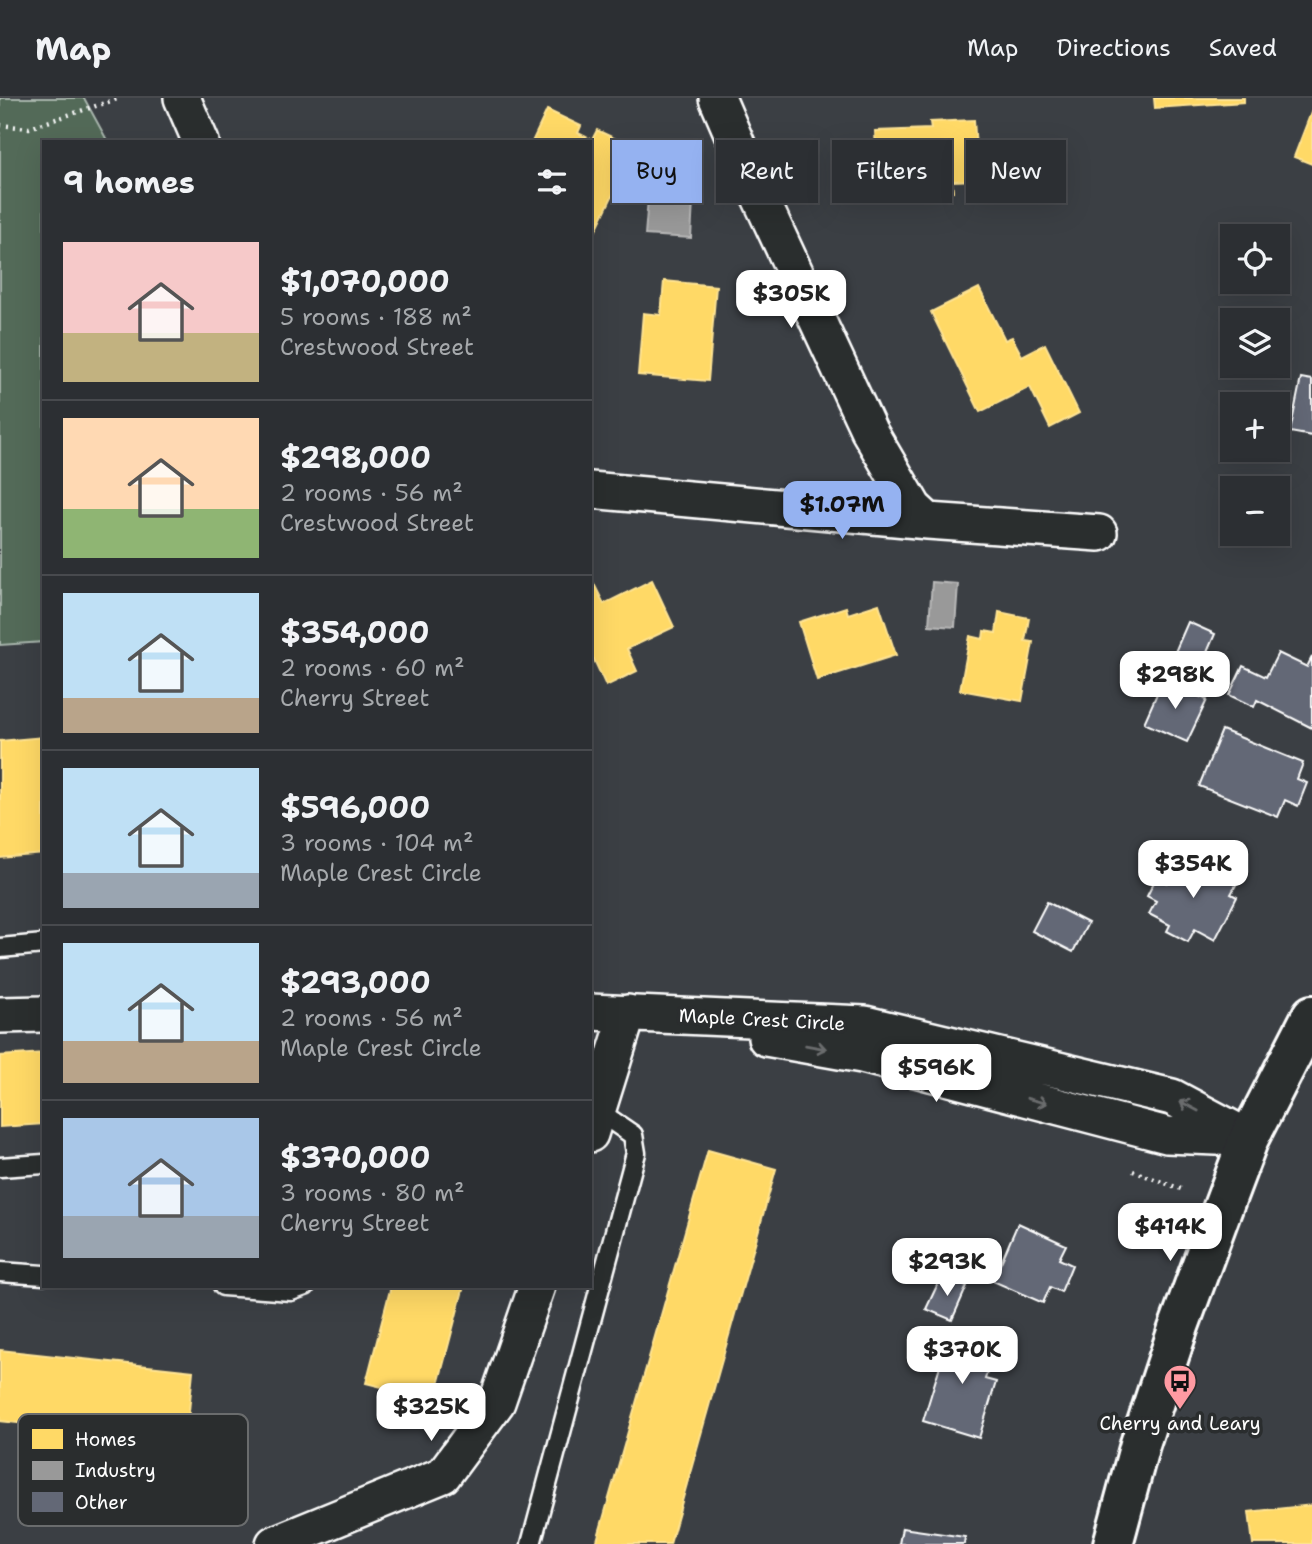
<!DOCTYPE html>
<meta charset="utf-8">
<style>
body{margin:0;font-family:"Shantell Sans",sans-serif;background:#383b3f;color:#f1f3f6;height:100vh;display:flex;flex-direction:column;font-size:26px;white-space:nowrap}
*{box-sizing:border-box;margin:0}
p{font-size:23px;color:#a6a9ac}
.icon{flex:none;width:38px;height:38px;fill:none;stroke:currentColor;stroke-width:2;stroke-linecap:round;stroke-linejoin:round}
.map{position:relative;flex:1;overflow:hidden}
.side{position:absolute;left:42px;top:42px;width:550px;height:1148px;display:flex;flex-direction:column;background:#2c2f33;border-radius:0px;box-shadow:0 7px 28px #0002,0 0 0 2px #484a4e}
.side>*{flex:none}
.banner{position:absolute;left:612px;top:42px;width:593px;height:63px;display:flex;gap:14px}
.fabs{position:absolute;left:1220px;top:126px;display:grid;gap:14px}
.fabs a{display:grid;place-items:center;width:70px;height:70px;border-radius:0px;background:#2c2f33;box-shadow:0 7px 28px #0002,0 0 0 2px #484a4e;font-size:35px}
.price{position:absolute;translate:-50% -60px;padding:0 16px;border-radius:14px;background:#fff;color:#222;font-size:23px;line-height:46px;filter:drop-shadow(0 2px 4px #0008)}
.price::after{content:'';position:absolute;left:50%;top:42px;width:21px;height:16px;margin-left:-10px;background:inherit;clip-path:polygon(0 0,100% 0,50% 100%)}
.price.current{background:#95b2f1;color:#111}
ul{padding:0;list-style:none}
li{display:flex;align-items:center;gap:21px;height:175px;padding:0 21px}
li+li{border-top:2px solid #484a4e}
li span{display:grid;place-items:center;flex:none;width:196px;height:140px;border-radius:0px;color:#555}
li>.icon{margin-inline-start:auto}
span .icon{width:84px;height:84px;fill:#fffc;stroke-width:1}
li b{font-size:30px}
h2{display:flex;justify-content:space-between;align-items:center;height:84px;padding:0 21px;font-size:30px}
.chip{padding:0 24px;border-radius:0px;background:#2c2f33;box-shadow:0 7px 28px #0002,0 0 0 2px #484a4e;font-size:24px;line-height:63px}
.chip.current{background:#95b2f1;color:#111}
header{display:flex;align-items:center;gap:42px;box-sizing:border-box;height:98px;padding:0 35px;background:#2c2f33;border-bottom:2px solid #484a4e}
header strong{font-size:33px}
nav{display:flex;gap:38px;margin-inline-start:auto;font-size:24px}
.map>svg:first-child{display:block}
</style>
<header>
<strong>Map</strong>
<nav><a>Map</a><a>Directions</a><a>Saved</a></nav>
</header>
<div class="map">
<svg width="1312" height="1446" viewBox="0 0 1312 1446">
<rect width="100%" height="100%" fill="#3b3f44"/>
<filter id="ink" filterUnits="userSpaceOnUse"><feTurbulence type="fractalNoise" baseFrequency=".0143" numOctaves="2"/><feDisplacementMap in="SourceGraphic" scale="14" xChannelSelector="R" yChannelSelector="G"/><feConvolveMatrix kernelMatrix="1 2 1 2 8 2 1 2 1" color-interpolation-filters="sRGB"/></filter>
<g filter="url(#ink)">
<!-- green -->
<path fill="#526b59" stroke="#a8b5ac" stroke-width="2" d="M0,0H84L108,44H44V544L0,547Z"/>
<!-- homes -->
<path fill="#ffd966" stroke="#ffe494" stroke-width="2" d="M1154,0H1244V4L1155,10Z
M547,12L581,28L578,35L592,42L597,32L618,42L613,51L631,59L595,134L590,132V44H532Z
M1312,12V66L1294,59Z
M974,22L976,50L1001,48L1004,98L978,99L977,82L952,83L953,93L937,94L936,86L908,87L909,96L878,98L875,33L931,31L930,24Z
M664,183L716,188L708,283L638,277L643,215L661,217Z
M979,190L1005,242L1012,239L1022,258L1045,246L1079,315L1050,330L1030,289L980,314L931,214Z
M652,482L674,529L627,551L637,573L606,588L590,553V486L593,484L604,506Z
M879,506L896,557L817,582L799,524L846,509L848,516Z
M999,514L1029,520L1025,543L1033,544L1022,603L960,592L970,538L983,541L984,533L996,535Z
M44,639V756L0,760V643Z
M44,955V1026L0,1029V958Z
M708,1052L776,1071L670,1446H596Z
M391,1188H464L434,1302L366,1285Z
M0,1252L193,1273L186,1343L0,1323Z
M1312,1407V1446H1253L1249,1414Z"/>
<!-- industry -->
<path fill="#999" stroke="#b8b8b8" stroke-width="2" d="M648,100L693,103L691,140L645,137Z
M932,484L958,486L955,529L929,527Z"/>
<!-- building -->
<path fill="#636876" stroke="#fff" stroke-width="2" d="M1301,280L1312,282V338L1290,334Z
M1188,524L1215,536L1195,582L1168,570Z
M1278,555L1307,569L1312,559V630L1257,602L1254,609L1229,597L1243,568L1266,579Z
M1163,582L1207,602L1187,644L1144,625Z
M1222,632L1303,665L1297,681L1307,685L1298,708L1285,702L1278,719L1199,688Z
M1182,757L1237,785L1231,796L1237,799L1215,842L1195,831L1188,844L1167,833L1170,827L1149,816L1156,803L1147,798L1156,780L1167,785Z
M1047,804L1088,825L1073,854L1032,833Z
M1018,1125L1066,1147L1059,1161L1072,1167L1061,1194L1050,1189L1043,1205L993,1183Z
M942,1177L967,1188L952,1222L926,1211Z
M951,1232L996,1246L985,1281L996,1284L979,1340L923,1323Z
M902,1430L965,1439L964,1446H899Z"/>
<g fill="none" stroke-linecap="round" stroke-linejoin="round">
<defs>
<path id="lane" d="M0,850L44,846
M0,1069L44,1066
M0,1174L44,1177
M223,1188L291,1193L305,1188
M531,1446L636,1055L633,1037L598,1013"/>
<path id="street" d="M182,0L201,44
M717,0L758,95L869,333L914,410L928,423
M590,392L928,423L1099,435
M590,914L865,926L1172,999L1249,1040
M0,917L44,916
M766,940L862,957L1167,1037L1241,1040
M590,1036L628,915
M274,1446L443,1377L497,1304L537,1188"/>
<path id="secondary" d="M1113,1446L1140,1346L1178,1231L1220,1117L1249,1040L1312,917"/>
</defs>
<!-- lane casing -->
<use href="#lane" stroke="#fff" stroke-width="23"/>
<!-- street casing -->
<use href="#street" stroke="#fff" stroke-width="40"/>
<!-- secondary casing -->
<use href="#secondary" stroke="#fff" stroke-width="44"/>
<!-- path -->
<path stroke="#fff" stroke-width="4.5" stroke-dasharray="2 5" stroke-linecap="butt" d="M0,27L29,30L120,0
M1133,1073L1181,1091"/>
<!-- lane -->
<use href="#lane" stroke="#2a2d2e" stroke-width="18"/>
<!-- street -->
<use href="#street" stroke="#2a2d2e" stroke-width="35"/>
<!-- secondary -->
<use href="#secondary" stroke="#2a2d2e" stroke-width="38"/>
</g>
<!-- one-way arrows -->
<defs><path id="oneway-shaft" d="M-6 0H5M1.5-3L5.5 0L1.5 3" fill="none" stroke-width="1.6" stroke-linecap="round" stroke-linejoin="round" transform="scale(1.75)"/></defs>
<g stroke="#6a6c6d">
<use href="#oneway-shaft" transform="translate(816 949) rotate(10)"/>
<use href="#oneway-shaft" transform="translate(1037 1003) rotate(15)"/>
<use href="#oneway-shaft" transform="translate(1189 1008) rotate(-152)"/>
</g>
</g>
<!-- icons -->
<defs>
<symbol id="bus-pin" viewBox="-11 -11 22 30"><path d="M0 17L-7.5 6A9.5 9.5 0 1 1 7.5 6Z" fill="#ff9aa2" stroke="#2a2d2e"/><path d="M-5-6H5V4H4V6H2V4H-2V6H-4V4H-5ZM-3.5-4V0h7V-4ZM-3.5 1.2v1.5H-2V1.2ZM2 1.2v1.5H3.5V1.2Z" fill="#111"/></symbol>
</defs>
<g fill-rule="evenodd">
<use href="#bus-pin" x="1161" y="1264" width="38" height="52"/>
</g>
<g text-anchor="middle" stroke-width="7" stroke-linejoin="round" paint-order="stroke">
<!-- street labels -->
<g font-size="19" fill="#fff" stroke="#2a2d2e">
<text transform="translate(762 921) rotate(3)" y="7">Maple Crest Circle</text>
</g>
<!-- poi labels -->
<g font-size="19" fill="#fff" stroke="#2a2d2e">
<text x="1180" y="1332">Cherry and Leary</text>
</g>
</g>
<!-- legend -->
<rect x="18" y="1316" width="230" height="112" rx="10" fill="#2a2d2e" stroke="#6a6c6d" stroke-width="2"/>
<rect x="32" y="1331" width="31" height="20" fill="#ffd966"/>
<rect x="32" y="1363" width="31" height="19" fill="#999"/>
<rect x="32" y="1394" width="31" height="20" fill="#636876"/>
<g font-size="19" fill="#fff">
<text x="75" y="1348">Homes</text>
<text x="75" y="1379">Industry</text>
<text x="75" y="1411">Other</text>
</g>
</svg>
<div class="fabs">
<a><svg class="icon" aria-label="locate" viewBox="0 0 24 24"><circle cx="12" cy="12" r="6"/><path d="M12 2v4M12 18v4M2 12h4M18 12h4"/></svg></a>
<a><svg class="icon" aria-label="layers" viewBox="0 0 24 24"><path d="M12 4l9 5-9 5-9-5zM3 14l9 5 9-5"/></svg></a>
<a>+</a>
<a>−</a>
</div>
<b class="price" style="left:791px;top:232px">$305K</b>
<b class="price current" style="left:842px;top:443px">$1.07M</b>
<b class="price" style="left:1175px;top:613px">$298K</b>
<b class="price" style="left:1193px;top:802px">$354K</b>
<b class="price" style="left:936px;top:1006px">$596K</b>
<b class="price" style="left:1170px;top:1165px">$414K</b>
<b class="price" style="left:947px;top:1200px">$293K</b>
<b class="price" style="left:962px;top:1288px">$370K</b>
<b class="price" style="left:431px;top:1345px">$325K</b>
<div class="banner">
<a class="chip current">Buy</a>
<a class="chip">Rent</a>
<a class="chip">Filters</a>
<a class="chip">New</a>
</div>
<section class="side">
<h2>9 homes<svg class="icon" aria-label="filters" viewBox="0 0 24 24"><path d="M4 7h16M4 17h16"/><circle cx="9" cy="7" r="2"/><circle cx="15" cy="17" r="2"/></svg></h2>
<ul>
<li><span style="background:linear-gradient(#f6c9c9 65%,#c2b280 0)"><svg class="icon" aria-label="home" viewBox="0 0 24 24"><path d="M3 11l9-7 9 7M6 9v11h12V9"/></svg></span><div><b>$1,070,000</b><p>5 rooms · 188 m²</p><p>Crestwood Street</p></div></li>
<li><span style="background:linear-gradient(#ffd9b3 65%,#8fb573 0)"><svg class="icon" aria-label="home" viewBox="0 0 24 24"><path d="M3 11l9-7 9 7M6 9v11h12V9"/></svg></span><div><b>$298,000</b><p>2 rooms · 56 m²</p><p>Crestwood Street</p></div></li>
<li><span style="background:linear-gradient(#bfe0f5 75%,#b9a48a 0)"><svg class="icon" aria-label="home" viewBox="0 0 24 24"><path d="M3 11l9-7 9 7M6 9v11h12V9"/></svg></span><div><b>$354,000</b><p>2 rooms · 60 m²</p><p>Cherry Street</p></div></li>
<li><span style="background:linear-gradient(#bfe0f5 75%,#9aa5b1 0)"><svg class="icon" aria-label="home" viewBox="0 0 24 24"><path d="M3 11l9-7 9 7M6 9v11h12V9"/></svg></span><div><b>$596,000</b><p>3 rooms · 104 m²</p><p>Maple Crest Circle</p></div></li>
<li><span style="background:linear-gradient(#bfe0f5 70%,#b9a48a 0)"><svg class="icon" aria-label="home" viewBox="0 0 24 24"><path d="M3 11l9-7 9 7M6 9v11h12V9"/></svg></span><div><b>$293,000</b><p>2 rooms · 56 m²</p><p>Maple Crest Circle</p></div></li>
<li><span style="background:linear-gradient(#a9c7e8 70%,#9aa5b1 0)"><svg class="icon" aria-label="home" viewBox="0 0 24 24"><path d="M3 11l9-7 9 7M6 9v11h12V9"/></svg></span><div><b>$370,000</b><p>3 rooms · 80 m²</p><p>Cherry Street</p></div></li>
</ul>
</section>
</div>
